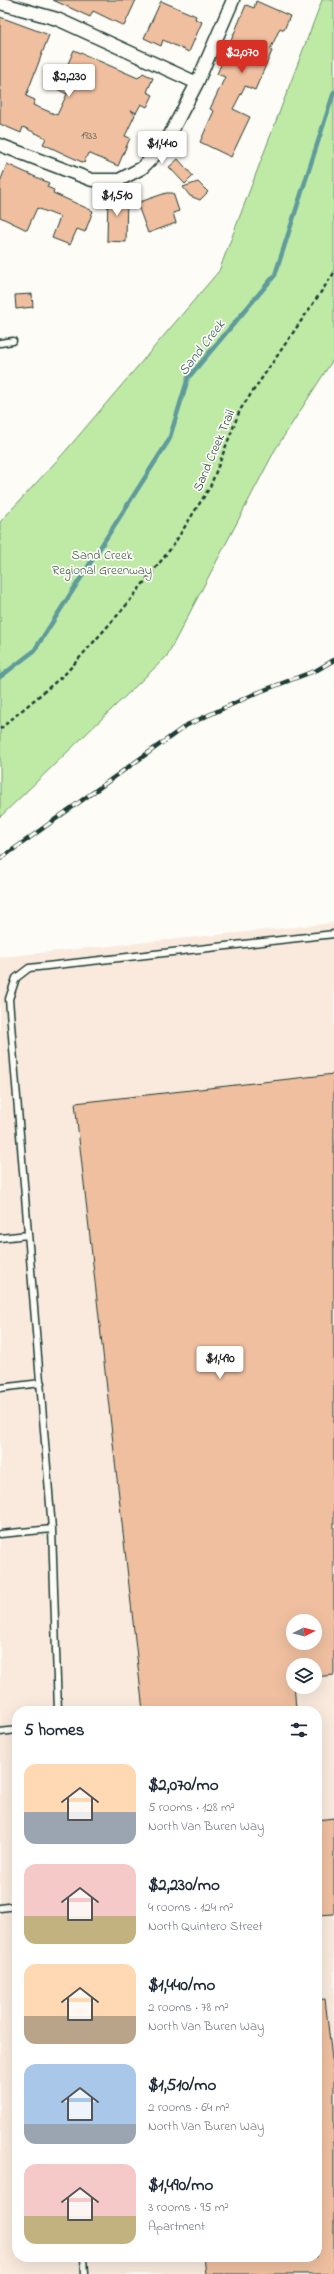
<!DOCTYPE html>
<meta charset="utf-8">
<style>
body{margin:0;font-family:"Indie Flower",sans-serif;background:#f6f6f7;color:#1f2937;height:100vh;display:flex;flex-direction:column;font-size:15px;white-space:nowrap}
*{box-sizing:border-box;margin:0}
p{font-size:13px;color:#747a83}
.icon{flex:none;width:22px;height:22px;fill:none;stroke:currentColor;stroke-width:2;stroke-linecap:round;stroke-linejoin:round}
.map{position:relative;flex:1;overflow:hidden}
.sheet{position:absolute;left:12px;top:1706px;width:310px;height:556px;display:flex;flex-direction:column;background:#fff;border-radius:16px;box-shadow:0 4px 16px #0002}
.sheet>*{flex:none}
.needle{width:26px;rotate:84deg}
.controls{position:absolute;left:286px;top:1614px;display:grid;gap:8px}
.controls a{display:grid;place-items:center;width:36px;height:36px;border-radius:50%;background:#fff;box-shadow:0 4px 16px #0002;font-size:20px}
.price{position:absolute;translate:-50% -34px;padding:0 9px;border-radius:4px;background:#fff;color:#222;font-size:13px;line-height:26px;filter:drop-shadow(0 1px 2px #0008)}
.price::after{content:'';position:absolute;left:50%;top:24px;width:12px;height:9px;margin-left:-6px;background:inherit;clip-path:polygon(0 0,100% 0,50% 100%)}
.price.active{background:#d93025;color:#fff}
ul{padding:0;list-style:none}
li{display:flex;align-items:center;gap:12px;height:100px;padding:0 12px}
li span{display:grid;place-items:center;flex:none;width:112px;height:80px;border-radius:12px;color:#555}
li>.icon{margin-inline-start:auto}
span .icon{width:48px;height:48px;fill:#fffc;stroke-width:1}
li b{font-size:17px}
h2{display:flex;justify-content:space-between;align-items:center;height:48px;padding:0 12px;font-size:17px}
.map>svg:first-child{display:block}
</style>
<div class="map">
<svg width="334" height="2274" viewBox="0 0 334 2274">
<rect width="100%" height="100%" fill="#fdfcf7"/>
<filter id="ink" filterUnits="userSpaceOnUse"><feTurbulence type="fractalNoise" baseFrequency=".025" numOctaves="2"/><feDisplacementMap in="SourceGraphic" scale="8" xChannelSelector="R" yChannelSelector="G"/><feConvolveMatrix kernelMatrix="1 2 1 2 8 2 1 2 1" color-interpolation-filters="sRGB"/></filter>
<g filter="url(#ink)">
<!-- built -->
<path fill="#f9eadd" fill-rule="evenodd" d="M334,923V2274H0V957ZM293,1621H315V1643H293ZM293,1665H315V1687H293ZM17,1711H317V2257H17Z"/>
<!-- green -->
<path fill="#bfeaa6" stroke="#6f946d" d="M322,0H334V358L275,450L167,656L0,817V522L63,454L219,271Z"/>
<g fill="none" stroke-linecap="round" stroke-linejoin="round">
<!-- stream -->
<path stroke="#5f9b9b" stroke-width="4.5" d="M0,677L34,651L169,440L188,378L275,275L334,92"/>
</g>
<!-- building -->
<path fill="#efbfa0" stroke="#1f3d34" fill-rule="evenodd" d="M53,0H136L124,26L93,11L90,17Z
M161,1L196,16L195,19L202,22L189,52L163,40L161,46L144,38Z
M256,1L290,16L284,30L280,28L270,50L272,51L255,90L245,86L233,109L250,117L231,157L200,142L214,111L210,109L225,77L217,74L246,5L254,8Z
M0,17L49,35L26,96L35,100L33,105L57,115L67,94L57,89L74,50L138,78L143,73L153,78L147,92L153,95L147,107L141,104L136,113L131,110L135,115L125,136L130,138L118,166L88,153L84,163L43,144L46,138L23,127L21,133L0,124Z
M178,159L193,176L185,184L169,167Z
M7,164L49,183L47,187L54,190L53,193L93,211L85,232L77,229L70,245L52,238L60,217L37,208L27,230L0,217V182Z
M198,182L208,192L200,200L190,196L183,187Z
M108,192L127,193L126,242L107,241Z
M166,193H173L179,211L173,213L176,223L148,233L137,203Z
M32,294L33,307L16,309L15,295Z
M334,1074V1675L315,1677V1665H293L296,1711H143L75,1103ZM293,1621H315V1643H293Z
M334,1818V1914L317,1915V1820Z
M325,1999L334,2076V2274H206L204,2257H317V2000Z"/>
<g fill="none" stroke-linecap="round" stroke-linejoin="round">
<defs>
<path id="lane" d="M0,343L13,341
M0,1238L28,1235
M0,1388L41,1383
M0,1534L52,1529
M58,1711L52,1529L9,999L16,978L29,968L334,934
M0,1732L17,1730
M0,1908L17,1906
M84,2257L85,2274"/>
<path id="street" d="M0,3L57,19L197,83
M0,145L92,180H119L142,168L164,146L197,83L233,0"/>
</defs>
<!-- lane casing -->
<use href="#lane" stroke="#1f3d34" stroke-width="9"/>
<!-- street casing -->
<use href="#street" stroke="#1f3d34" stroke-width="15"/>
<!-- path -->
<path stroke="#1f3d34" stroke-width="2.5" stroke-dasharray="4 3" stroke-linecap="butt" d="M0,729L66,673L124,608L172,547L210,487L240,410L334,273"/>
<!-- lane -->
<use href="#lane" stroke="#fdfcf7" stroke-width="6"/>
<!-- street -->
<use href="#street" stroke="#fdfcf7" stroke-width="12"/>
<defs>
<path id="rail" d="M0,859L187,725L259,692L317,670L334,660"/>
</defs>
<!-- rail casing -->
<use href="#rail" stroke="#1f3d34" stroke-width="4.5"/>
<!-- rail -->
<use href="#rail" stroke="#fdfcf7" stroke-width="3" stroke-dasharray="9" stroke-linecap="butt"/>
</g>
</g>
<g text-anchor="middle" stroke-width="3.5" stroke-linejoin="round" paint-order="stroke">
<!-- number labels -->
<g font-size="11" fill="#535e4f">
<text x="89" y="139">1933</text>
</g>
<!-- street labels -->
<g font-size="13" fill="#1f3d34" stroke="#fdfcf7">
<text transform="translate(213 450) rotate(-67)" y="5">Sand Creek Trail</text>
</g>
<!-- park labels -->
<g font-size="13" fill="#3f604b" stroke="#fdfcf7">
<text x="102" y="559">Sand Creek<tspan x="102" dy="15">Regional Greenway</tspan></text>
</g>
<!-- water labels -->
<g font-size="14" font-style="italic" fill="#345c56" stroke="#fdfcf7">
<text transform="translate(201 347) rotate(-52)" y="5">Sand Creek</text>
</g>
</g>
</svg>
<div class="controls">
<a><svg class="needle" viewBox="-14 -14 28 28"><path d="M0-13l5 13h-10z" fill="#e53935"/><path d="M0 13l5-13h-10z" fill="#747a83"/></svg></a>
<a><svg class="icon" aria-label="layers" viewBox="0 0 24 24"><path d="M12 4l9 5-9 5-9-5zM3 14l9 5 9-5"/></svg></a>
</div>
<b class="price active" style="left:242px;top:74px">$2,070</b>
<b class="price" style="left:69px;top:98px">$2,230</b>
<b class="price" style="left:162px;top:165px">$1,440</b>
<b class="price" style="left:117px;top:217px">$1,510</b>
<b class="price" style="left:220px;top:1380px">$1,490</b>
<section class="sheet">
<h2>5 homes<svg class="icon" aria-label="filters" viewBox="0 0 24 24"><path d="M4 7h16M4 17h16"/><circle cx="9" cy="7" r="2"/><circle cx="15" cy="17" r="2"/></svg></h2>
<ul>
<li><span style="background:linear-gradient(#ffd9b3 60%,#9aa5b1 0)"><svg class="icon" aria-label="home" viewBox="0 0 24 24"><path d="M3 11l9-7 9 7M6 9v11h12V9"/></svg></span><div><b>$2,070/mo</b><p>5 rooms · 128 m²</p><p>North Van Buren Way</p></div></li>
<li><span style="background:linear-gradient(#f6c9c9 65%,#c2b280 0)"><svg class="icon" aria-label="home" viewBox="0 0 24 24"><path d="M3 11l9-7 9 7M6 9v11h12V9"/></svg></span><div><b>$2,230/mo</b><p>4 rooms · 124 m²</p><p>North Quintero Street</p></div></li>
<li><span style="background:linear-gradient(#ffd9b3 65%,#b9a48a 0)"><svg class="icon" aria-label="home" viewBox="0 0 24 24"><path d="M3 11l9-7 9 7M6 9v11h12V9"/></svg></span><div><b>$1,440/mo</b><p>2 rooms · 78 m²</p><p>North Van Buren Way</p></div></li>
<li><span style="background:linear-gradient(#a9c7e8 75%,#9aa5b1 0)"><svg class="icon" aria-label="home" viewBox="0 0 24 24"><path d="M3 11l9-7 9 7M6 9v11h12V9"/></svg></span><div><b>$1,510/mo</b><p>2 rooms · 64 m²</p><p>North Van Buren Way</p></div></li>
<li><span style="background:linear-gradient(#f6c9c9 65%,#c2b280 0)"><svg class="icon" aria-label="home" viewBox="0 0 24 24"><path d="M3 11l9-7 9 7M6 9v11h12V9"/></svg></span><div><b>$1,490/mo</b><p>3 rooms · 95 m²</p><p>Apartment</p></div></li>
</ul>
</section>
</div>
